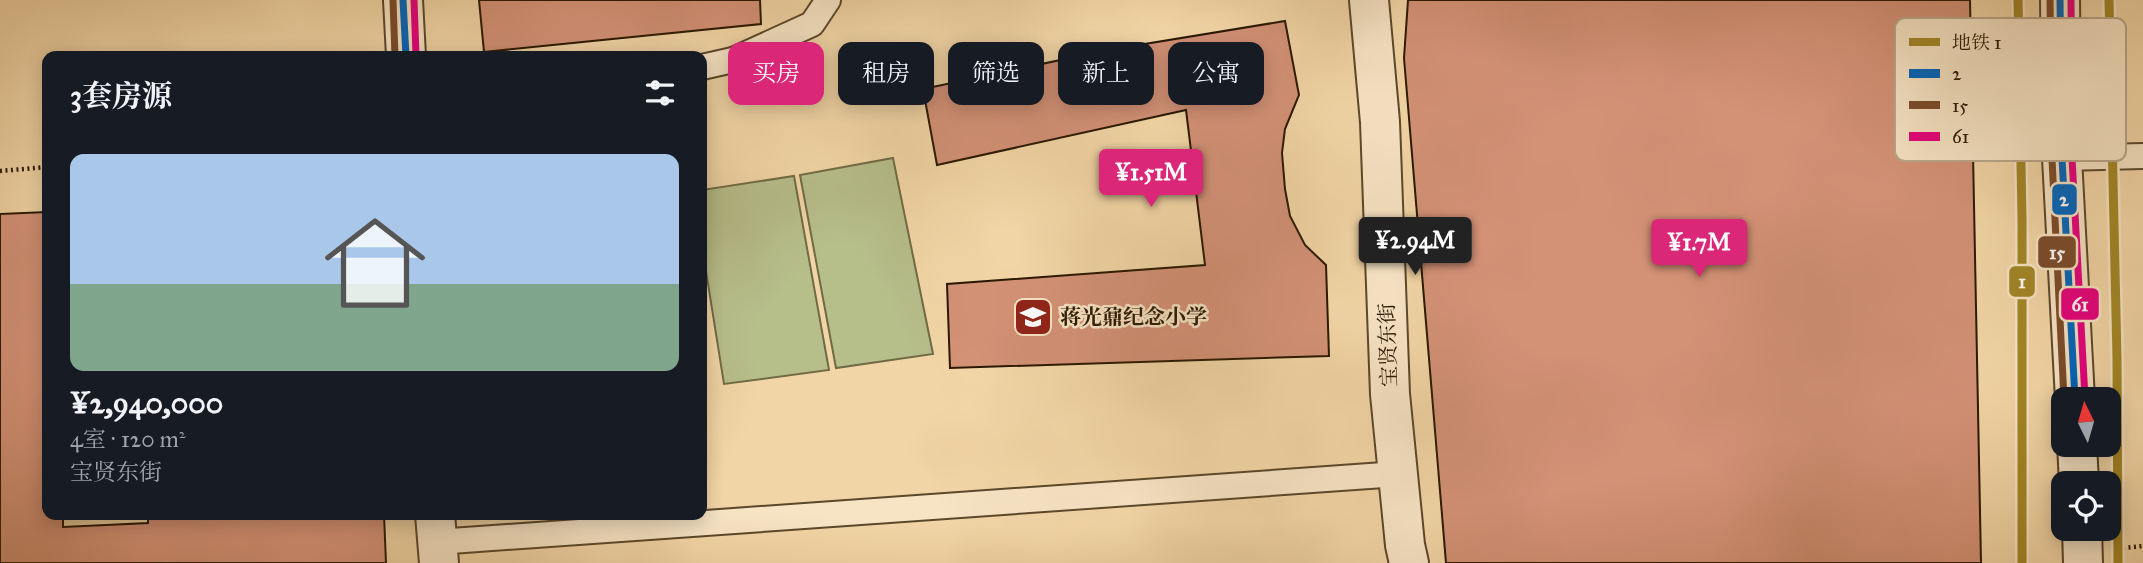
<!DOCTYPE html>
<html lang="zh">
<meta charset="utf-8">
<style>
body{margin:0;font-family:"IM FELL Great Primer","Noto Serif SC",serif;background:#20242c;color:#f1f3f6;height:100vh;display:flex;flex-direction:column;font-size:26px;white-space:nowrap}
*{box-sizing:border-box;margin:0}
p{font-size:23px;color:#9ea1a6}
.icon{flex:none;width:38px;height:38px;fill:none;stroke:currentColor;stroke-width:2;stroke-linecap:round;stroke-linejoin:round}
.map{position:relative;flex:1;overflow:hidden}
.sheet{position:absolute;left:42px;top:51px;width:665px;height:469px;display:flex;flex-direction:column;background:#171b24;border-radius:14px;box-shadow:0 4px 18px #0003}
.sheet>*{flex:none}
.banner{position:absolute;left:728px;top:42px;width:665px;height:63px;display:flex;gap:14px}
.needle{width:46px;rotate:355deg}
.tools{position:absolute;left:2051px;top:387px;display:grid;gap:14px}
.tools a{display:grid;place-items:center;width:70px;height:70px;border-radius:14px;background:#171b24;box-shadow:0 4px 18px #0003;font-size:35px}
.price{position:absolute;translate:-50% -60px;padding:0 16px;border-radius:7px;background:#db2777;color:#fff;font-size:23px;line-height:46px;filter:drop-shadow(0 2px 4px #0008)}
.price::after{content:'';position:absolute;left:50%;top:42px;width:21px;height:16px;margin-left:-10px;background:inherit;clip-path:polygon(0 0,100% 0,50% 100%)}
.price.current{background:#222;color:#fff}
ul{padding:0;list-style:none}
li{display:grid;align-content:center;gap:14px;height:371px;padding:0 28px}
li span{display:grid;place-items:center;height:217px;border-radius:14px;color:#555}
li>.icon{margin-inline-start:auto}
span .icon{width:126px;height:126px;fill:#fffc;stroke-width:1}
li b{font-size:30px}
h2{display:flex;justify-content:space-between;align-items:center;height:84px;padding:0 28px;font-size:30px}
.pill{padding:0 24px;border-radius:14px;background:#171b24;box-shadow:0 4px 18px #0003;font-size:24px;line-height:63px}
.pill.current{background:#db2777;color:#fff}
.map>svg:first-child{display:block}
</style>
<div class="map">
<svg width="2143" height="563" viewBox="0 0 2143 563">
<rect width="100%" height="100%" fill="#f2d5a6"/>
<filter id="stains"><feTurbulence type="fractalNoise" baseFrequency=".00286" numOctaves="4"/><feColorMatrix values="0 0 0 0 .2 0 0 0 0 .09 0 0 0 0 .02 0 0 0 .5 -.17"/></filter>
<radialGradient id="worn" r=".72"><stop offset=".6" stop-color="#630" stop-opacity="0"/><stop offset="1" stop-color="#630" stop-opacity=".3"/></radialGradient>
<!-- green -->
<path fill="#b6be8a" stroke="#706b46" stroke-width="2" d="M893,158L933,354L836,368L800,175Z
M794,176L829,370L724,384L702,246V190Z"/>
<!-- building -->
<path fill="#d39176" stroke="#291801" stroke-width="2" d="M479,0H760L761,24L484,52Z
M1408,0H1970L1981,563H1446L1404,58Z
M1285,21L1299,95L1285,129L1282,153L1285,189L1290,216L1305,245L1326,265L1329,356L950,368L947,284L1205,265L1186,110L937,165L923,89L1108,50Z
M47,212V514H63V527L148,523V514H384L386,563H0V214Z"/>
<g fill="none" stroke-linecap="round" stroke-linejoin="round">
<defs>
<path id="service" d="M702,67L733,60L812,24L828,0
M2062,158L2143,156
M437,542L1398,474"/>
<path id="minor" d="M1369,0L1380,122L1390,394L1405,545L1409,563"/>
<path id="tertiary" d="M403,0L406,56
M2060,0L2062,158L2075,399
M2077,444L2079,483
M435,514L439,563
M2082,528L2083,563"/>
</defs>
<!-- service casing -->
<use href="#service" stroke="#5b472a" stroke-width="28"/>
<!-- minor casing -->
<use href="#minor" stroke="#5b472a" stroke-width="42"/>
<!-- tertiary casing -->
<use href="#tertiary" stroke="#5b472a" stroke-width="42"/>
<!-- path -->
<path stroke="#291801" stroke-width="4.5" stroke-dasharray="2 3.5" stroke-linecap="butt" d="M0,171L47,167
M2123,548L2143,546"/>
<!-- service -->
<use href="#service" stroke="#f7e4c5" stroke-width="24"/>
<!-- minor -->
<use href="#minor" stroke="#f7e4c5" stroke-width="38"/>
<!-- tertiary -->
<use href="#tertiary" stroke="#f7e4c5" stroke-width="38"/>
<defs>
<path id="bus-1" d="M403,0L406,56
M2060,0L2062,158L2075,399"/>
<path id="bus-2" d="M2050,0L2052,159L2064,399
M393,1L395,56"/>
<path id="bus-3" d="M414,0L416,55
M2071,0L2072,158L2085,398"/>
</defs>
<!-- bus-1 casing -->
<use href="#bus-1" stroke="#f7e4c5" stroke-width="12"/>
<!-- bus-2 casing -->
<use href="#bus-2" stroke="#f7e4c5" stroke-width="12"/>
<!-- bus-3 casing -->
<use href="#bus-3" stroke="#f7e4c5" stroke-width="12"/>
<!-- bus-1 -->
<use href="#bus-1" stroke="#0065bd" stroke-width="7"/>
<!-- bus-2 -->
<use href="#bus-2" stroke="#7a4b2a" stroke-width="7"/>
<!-- bus-3 -->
<use href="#bus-3" stroke="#e5007d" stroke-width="7"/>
<defs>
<path id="metro-1" d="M2018,0L2022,219V563
M2109,0L2117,359L2118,563"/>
</defs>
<!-- metro-1 casing -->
<use href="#metro-1" stroke="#f7e4c5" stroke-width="14"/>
<!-- metro-1 -->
<use href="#metro-1" stroke="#a28626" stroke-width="9"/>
</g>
<!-- icons -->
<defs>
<symbol id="school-square" viewBox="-11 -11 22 22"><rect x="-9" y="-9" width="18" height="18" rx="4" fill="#8f2418" stroke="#f7e4c5"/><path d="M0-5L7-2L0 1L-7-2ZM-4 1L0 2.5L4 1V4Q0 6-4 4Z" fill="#fff"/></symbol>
</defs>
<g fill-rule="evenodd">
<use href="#school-square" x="1011" y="295" width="44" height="44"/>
</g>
<g text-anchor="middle" stroke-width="5" stroke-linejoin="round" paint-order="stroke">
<!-- poi labels -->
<g font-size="21" font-weight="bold" fill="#291801" stroke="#f7e4c5" text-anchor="start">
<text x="1060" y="324">蒋光鼐纪念小学</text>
</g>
<!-- street labels -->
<g font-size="21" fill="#291801" stroke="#f7e4c5">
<text transform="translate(1388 345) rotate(-92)" y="7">宝贤东街</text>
</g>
</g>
<!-- legend -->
<rect x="1895" y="18" width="231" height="143" rx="10" fill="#f7e4c5" stroke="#b9a78a" stroke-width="2"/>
<rect x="1909" y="38" width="31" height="8" fill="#a28626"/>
<rect x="1909" y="69" width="31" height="9" fill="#0065bd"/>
<rect x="1909" y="101" width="31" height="8" fill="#7a4b2a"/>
<rect x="1909" y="132" width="31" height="9" fill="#e5007d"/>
<g font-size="19" fill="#291801">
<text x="1952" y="49">地铁 1</text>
<text x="1952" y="80">2</text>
<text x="1952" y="112">15</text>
<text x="1952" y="143">61</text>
</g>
<g stroke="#f7e4c5" stroke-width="2.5">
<rect x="2051" y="183" width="27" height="33" rx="7" fill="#0065bd"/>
<rect x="2037" y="235" width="40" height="34" rx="7" fill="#7a4b2a"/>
<rect x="2008" y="265" width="28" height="33" rx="7" fill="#a28626"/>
<rect x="2060" y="287" width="40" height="34" rx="7" fill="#e5007d"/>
</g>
<g font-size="19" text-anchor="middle" font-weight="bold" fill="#fff">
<text x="2064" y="206">2</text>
<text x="2057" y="259">15</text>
<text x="2022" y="288">1</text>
<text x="2080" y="311">61</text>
</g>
<rect width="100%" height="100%" filter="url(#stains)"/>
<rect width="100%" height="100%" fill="url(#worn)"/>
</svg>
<div class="tools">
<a><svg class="needle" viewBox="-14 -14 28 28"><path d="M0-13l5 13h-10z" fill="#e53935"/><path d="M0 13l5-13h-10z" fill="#9ea1a6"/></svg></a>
<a><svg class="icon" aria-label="locate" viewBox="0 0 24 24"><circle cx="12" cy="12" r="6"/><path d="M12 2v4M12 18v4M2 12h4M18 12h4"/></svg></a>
</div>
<b class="price" style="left:1151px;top:209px">¥1.51M</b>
<b class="price current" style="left:1415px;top:277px">¥2.94M</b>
<b class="price" style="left:1699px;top:279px">¥1.7M</b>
<div class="banner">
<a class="pill current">买房</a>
<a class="pill">租房</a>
<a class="pill">筛选</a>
<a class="pill">新上</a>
<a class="pill">公寓</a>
</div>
<section class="sheet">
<h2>3套房源<svg class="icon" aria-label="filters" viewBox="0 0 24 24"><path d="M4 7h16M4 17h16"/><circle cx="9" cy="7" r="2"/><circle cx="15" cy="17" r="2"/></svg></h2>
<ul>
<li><span style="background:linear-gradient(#a9c7e8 60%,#7fa58c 0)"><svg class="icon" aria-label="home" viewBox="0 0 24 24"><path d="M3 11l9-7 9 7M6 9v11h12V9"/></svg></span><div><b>¥2,940,000</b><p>4室 · 120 m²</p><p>宝贤东街</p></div></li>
</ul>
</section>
</div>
